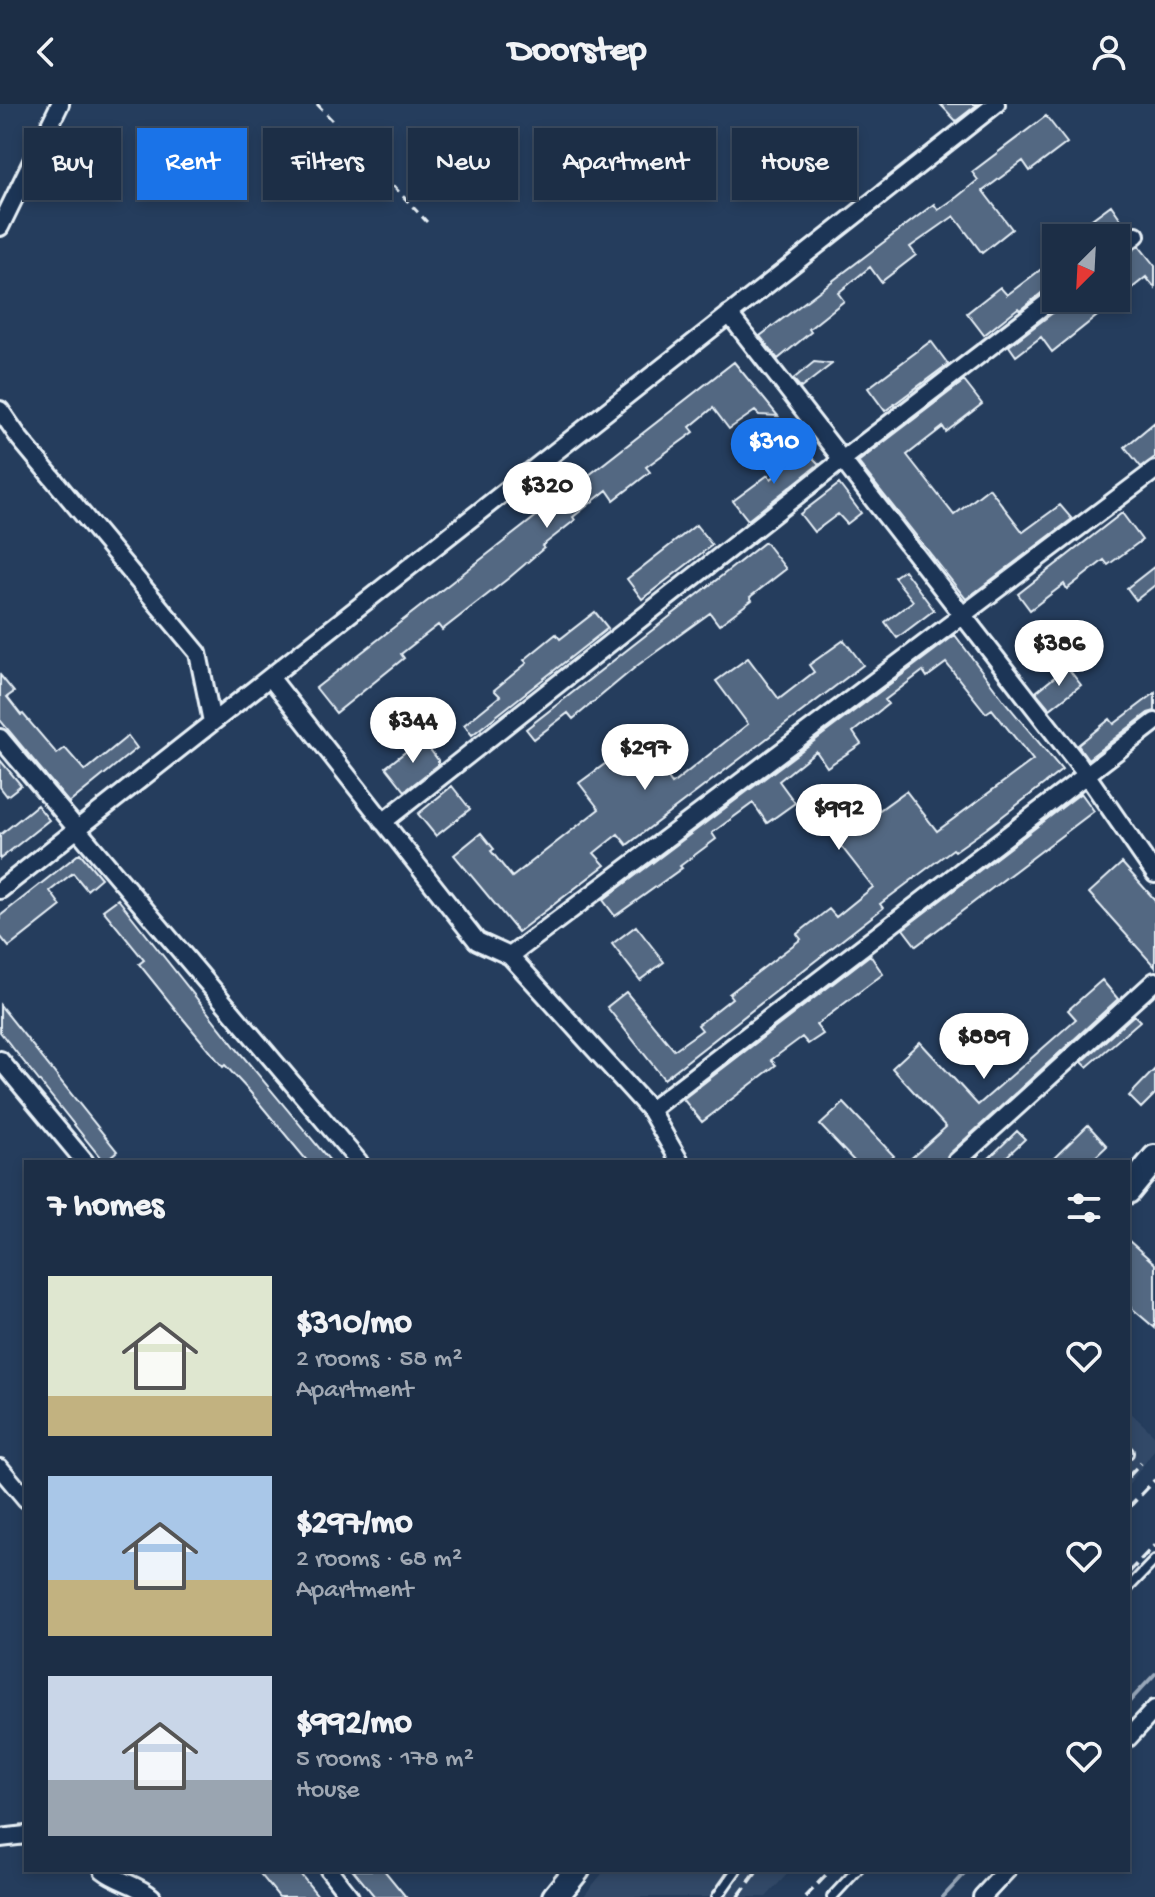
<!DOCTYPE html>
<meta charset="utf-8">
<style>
body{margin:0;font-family:"Gochi Hand",sans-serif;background:#25364d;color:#f1f3f6;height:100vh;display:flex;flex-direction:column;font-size:30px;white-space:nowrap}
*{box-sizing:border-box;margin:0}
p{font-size:26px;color:#a0a8b3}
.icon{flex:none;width:44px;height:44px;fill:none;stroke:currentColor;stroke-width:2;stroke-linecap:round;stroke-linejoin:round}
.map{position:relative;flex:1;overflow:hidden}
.side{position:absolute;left:24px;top:1056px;width:1106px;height:712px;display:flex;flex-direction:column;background:#1c2e46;border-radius:0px;box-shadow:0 4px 12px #0003,0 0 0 2px #3a4a5f}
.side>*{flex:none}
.top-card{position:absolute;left:24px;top:24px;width:1108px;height:72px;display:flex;gap:16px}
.needle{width:52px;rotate:204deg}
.buttons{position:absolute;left:1042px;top:120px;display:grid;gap:16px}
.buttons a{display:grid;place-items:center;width:88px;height:88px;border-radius:0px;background:#1c2e46;box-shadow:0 4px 12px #0003,0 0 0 2px #3a4a5f;font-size:40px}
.price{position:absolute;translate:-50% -68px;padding:0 18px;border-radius:28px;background:#fff;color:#222;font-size:26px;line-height:52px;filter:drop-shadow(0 2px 4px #0008)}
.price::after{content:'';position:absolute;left:50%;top:48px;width:24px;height:18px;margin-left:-12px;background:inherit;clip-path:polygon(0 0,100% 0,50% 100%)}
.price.active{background:#1a73e8;color:#fff}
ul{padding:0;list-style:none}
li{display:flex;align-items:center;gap:24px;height:200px;padding:0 24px}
li span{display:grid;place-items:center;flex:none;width:224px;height:160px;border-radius:0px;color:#555}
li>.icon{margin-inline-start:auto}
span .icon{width:96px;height:96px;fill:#fffc;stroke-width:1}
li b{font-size:34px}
h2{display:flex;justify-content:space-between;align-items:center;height:96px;padding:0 24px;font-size:34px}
.tag{padding:0 28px;border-radius:0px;background:#1c2e46;box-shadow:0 4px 12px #0003,0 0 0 2px #3a4a5f;font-size:28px;line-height:72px}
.tag.active{background:#1a73e8;color:#fff}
header{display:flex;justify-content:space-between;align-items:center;height:104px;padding:0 24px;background:#1c2e46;font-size:36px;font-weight:800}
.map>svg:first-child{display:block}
</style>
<header><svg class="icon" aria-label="back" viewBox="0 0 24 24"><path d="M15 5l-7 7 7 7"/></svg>Doorstep<svg class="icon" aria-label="person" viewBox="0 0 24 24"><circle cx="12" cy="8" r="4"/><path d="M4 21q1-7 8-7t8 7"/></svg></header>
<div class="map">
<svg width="1155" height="1793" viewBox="0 0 1155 1793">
<rect width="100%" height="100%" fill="#253d5d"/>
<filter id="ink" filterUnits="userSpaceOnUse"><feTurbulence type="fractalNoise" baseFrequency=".0125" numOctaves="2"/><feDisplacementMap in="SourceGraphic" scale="16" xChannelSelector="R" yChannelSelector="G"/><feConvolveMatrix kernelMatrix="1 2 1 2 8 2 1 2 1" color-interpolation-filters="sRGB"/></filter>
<g filter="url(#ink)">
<!-- built -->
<path fill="#334a68" d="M1128,1306L1155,1332V1345L1128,1382Z
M605,1766H791L766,1793H583Z"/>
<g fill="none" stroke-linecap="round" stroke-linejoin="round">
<!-- stream -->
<path stroke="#99a8ba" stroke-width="4" d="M1128,1599L1155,1570
M943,1793L968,1766"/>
</g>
<!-- building -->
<path fill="#536782" stroke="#e8f1f8" stroke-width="2" d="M940,0H978L956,17Z
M1046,12L1067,39L1030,67L1023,57L983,87L1012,125L982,149L954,112L910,143L916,151L881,178L870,163L838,189L844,197L809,225L811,228L778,255L760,232L934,100L938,106L957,93L978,76L972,68Z
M1111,101L1127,124L1114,134H1066Z
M1139,142L1155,162V184L1146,173L1052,248L1041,233L1016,252L1009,242L1063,201L1067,194H1116V157Z
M1056,154V181L1049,183L1020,206L1018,204L984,231L967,209L1000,183L1007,191Z
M931,237L948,260L885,307L868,284Z
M734,258L778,312L759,311L755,307L729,325L713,304L690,323L694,328L646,363L650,368L614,396L607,386L573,413L575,416L542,442L544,444L510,473L442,526L438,521L401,550L404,554L336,609L316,584Z
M814,258L832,260L801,284L793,275Z
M964,277L982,300L946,328L943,323L907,351L954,411L989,384L1023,428L1060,401L1072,415L966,495L858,358Z
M1155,318V353L1141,363L1125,343Z
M806,347L819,360L748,416L733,397L768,371L771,375Z
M839,380L861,409L847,420L838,410L814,428L800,410Z
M1122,409L1142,436L1108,461L1104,456L1067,485L1064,480L1030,506L1018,490Z
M696,421L712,441L642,495L627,475Z
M765,438L786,465L750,493L752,496L719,521L710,509L638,561L573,615L568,609L534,635L526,625Z
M1155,462V481L1136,496L1127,484Z
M904,466L934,506L897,534L885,518L913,497L894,473Z
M595,508L608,524L472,631L464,621L500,592L494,586L527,559L524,556L556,530L560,535Z
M955,531L1005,598L1062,666L986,725L955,747L953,745L880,800L883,804L664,975L607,903L626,888L674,946L702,926L698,921L732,894L729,890L801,835L797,830L829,805L836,813L873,783L837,737L906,687L937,727L1033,656L992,605L986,609L946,559L927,573L923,567L885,596L888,600L853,628L861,640L827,663L816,647L779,677L795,699L767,719L753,699L712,729L716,735L680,762L682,764L615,812L603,796Z
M844,536L863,561L627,741L618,730L594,749L605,761L518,828L454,751L481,729L494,745L491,747L512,773L599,705L579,679L639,635L672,680L748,620L716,577L748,554L779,595L814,568L809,561Z
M1067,563L1081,581L1050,605L1036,588Z
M0,571L14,588L7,593L21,611L23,610L57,650L65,644L85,667L128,632L137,644L69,699L0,616Z
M1155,589V607L1148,609L1088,655L1078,641L1110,615L1114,620Z
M422,635L438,656V661L405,687L386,663Z
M0,656L21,681L7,692L0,683Z
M452,682L470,705L436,732L418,710Z
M1081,689L1094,707L916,842L903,825Z
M37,701L49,716L0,755V731Z
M80,749L101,774L87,786L73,769L50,787L61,802L9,843L0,832V812Z
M1122,759L1155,796V863L1089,789Z
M118,795L236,944L331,1058H308L250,988L225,961L223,963L180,911L139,860L144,856L103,806Z
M636,822L664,858L640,876L612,840Z
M870,851L883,870L816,921L823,930L808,940L802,933L771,956L776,961L702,1018L683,995Z
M1102,876L1118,895L949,1050L945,1058H907L946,1023L892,964L920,938L978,1001L1076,915L1068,906Z
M0,901L117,1047L104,1058L0,928Z
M1134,911L1140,917L1087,963L1082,958Z
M1155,965V990L1141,1004L1129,992Z
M844,999L894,1052L888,1058H855L820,1021Z
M1088,1021L1107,1042L1090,1058H1050Z
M1017,1027L1025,1035L1001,1058H985Z
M1128,1136L1155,1160V1224L1128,1201Z
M257,1766H297L319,1793H279Z
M353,1766H384L406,1793H375Z"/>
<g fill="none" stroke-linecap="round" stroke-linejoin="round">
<defs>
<path id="service" d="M1128,1348V1349
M1128,1484L1155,1456
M717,1793L736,1766
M832,1793L857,1766"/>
<path id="minor" d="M0,123L60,0
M1116,146L1136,131
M729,210L1086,670L1155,770
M0,306L20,335L198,549L212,618
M270,573L477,837L510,852L650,1006L680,1058
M0,634L359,1058
M383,718L842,356L1056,192
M0,786L996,0
M510,852L1155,366
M0,956L85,1058
M650,1006L1155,618
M956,1058L1155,877
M0,1364L26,1395
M1128,1634L1155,1605
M0,1734L26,1731
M103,1766C118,1778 137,1780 152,1793
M329,1766L350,1793
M982,1793L1007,1766"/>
<path id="secondary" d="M1128,1087L1155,1054
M555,1793L577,1766"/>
</defs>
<!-- service casing -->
<use href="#service" stroke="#e8f1f8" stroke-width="14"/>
<!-- minor casing -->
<use href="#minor" stroke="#e8f1f8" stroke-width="22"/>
<!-- secondary casing -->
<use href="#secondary" stroke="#e8f1f8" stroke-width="30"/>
<!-- path -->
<path stroke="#e8f1f8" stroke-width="3" stroke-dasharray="8 6" stroke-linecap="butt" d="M317,0L427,118"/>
<!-- service -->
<use href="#service" stroke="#1d3557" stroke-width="8"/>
<!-- minor -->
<use href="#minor" stroke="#1d3557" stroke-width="16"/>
<!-- secondary -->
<use href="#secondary" stroke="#1d3557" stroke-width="24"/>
<!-- rail -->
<path stroke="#e8f1f8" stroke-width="4" stroke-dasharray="12 6" stroke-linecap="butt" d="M1128,1373L1141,1359
M1128,1404L1155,1376
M1128,1469L1155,1441
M738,1793L758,1766
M805,1793L831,1766"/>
</g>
</g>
</svg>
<div class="buttons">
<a><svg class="needle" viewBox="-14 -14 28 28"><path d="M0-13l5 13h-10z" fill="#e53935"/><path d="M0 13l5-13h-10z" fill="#a0a8b3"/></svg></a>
</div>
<b class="price active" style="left:774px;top:382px">$310</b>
<b class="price" style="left:547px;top:426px">$320</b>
<b class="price" style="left:1059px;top:584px">$386</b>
<b class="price" style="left:413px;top:661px">$344</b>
<b class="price" style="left:645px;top:688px">$297</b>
<b class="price" style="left:839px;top:748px">$992</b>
<b class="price" style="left:984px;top:977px">$889</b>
<div class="top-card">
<a class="tag">Buy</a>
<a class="tag active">Rent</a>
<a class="tag">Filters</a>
<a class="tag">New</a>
<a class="tag">Apartment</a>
<a class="tag">House</a>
</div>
<section class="side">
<h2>7 homes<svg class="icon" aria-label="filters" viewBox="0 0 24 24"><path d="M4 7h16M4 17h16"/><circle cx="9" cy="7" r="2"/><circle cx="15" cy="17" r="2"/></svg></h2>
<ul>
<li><span style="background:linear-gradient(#dfe7d0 75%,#c2b280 0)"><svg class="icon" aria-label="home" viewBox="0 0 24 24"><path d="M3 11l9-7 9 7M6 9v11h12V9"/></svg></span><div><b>$310/mo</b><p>2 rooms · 58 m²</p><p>Apartment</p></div><svg class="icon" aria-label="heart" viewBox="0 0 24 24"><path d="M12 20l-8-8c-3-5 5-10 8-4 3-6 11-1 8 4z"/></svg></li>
<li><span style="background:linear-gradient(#a9c7e8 65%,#c2b280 0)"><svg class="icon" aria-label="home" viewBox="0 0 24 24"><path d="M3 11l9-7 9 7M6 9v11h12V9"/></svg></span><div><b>$297/mo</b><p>2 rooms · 68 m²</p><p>Apartment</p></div><svg class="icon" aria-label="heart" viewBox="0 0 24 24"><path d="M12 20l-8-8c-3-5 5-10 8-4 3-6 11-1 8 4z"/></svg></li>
<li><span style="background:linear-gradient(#c9d6e8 65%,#9aa5b1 0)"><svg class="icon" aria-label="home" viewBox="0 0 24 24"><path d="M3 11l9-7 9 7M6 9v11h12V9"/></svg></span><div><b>$992/mo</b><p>5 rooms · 178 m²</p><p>House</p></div><svg class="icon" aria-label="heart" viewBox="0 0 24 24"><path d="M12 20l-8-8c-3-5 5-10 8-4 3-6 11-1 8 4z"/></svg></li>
</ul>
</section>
</div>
